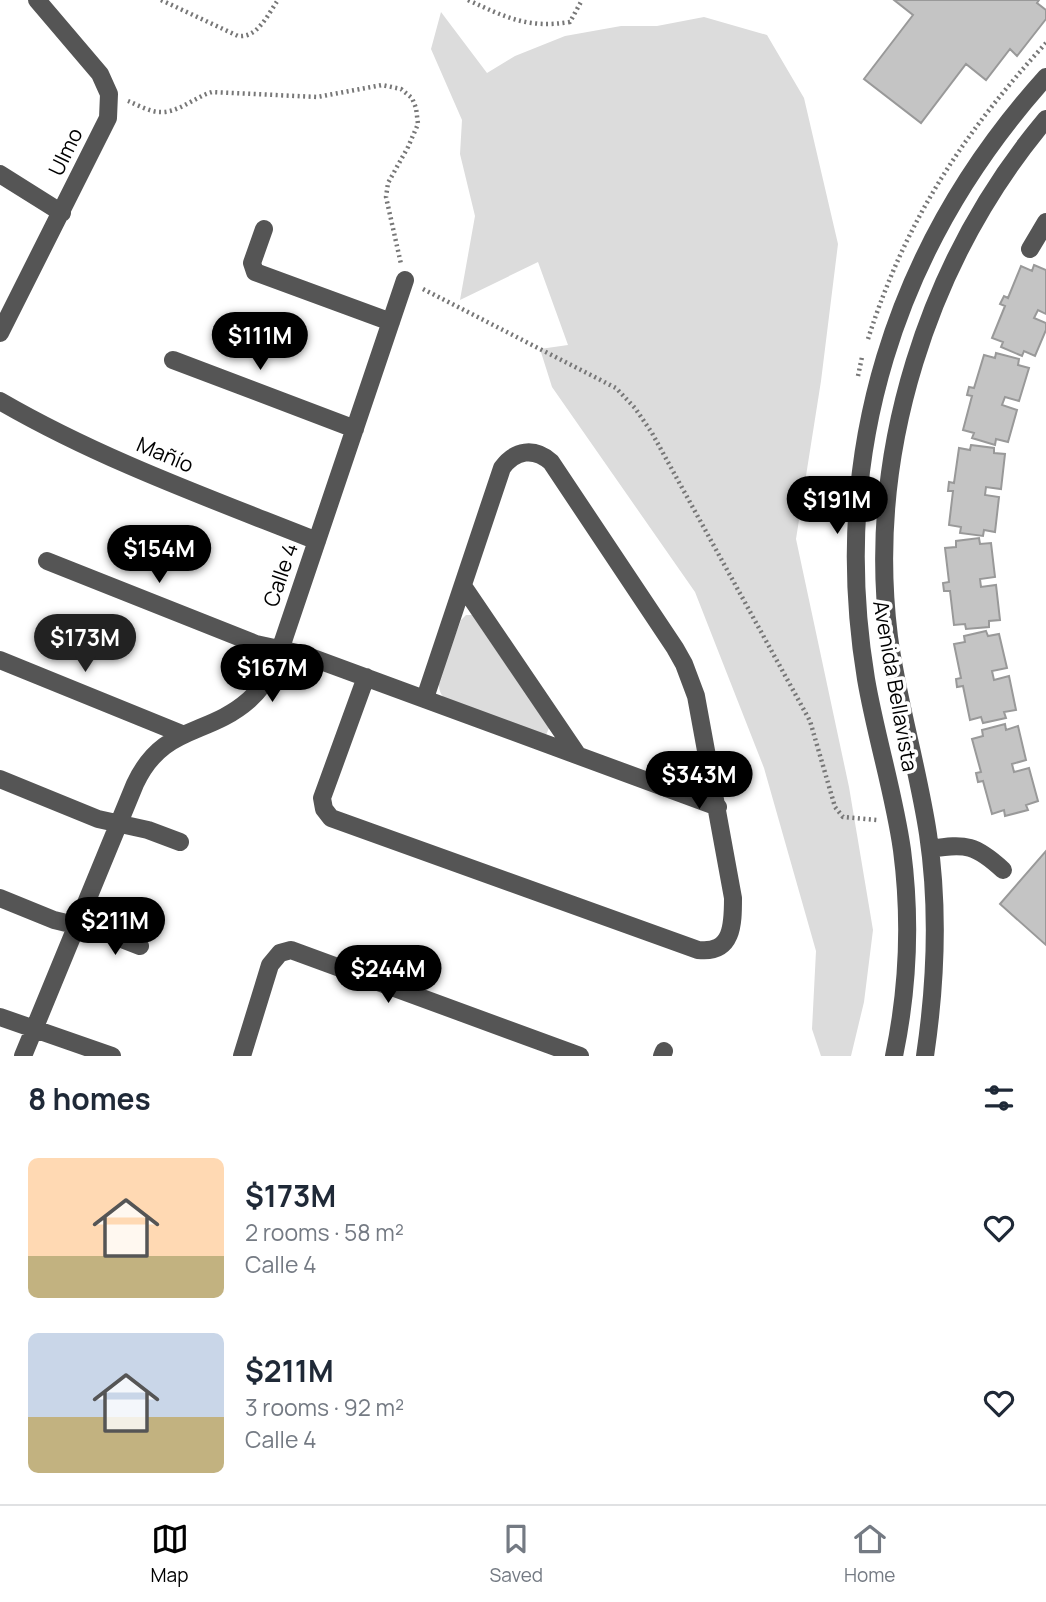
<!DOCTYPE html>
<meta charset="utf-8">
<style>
body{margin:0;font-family:Manrope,sans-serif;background:#f6f6f7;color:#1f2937;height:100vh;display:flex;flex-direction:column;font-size:26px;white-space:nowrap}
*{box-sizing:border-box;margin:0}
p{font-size:23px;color:#747a83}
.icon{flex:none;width:38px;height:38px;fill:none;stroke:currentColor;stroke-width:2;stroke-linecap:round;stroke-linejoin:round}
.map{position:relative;height:1056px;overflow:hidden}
.sheet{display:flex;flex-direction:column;background:#fff;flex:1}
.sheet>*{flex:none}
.price{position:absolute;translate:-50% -60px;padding:0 16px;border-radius:24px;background:#000;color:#fff;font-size:23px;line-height:46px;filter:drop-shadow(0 2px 4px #0008)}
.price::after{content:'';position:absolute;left:50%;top:42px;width:21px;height:16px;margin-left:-10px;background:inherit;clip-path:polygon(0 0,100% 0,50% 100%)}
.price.current{background:#222;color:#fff}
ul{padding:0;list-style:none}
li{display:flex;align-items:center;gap:21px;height:175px;padding:0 28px}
li span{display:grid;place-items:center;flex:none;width:196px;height:140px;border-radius:10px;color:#555}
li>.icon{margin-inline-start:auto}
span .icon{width:84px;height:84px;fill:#fffc;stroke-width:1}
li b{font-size:30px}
h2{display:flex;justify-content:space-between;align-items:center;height:84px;padding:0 28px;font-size:30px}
.menu{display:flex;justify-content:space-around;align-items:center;height:98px;border-top:2px solid #e0e1e3;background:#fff;font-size:19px;color:#747a83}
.menu a{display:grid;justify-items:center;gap:4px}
.menu .current{color:#000}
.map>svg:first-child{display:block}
</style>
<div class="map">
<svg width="1046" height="1056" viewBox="0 0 1046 1056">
<rect width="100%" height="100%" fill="#fff"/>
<!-- green -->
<path fill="#dcdcdc" d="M441,12L487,73L515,56L565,36L621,26H657L704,17L767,35L804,98L838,244L821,381L796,539L849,787L873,930L864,1002L851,1056H821L812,1029L816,951L764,768L695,592L552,387L540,349L568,345L538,262L460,300L475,216L460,154L462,120L431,49Z
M466,615H472L549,728L546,735L446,700C442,696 439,692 439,685C439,667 455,638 461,620Z"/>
<!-- building -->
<path fill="#c4c4c4" stroke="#999" stroke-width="2" d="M894,0H1039L1037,3L1046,10V19L1017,56L1010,49L986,80L966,64L921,123L864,79L913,15Z
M1034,265L1046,270V314L1038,310L1034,318L1046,323V330L1035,356L1024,351L1022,356L1001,347L1003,342L992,338L1005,306L1000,304L1004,296L1008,298L1021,266L1032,271Z
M996,353L1019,359L1018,365L1029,368L1019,401L1005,397L1002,405L1017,410L1008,442L996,439L995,445L972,438L974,433L963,430L972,396L967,395L969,387L974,388L984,355L995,358Z
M971,445L994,448V453L1005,454L1001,489L986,487L985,495L999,497L995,532L984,530L983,536L960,533L961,527L949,525L953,491H948L949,482L954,483L959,448L970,450Z
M979,538L980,544L991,543L995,577L980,579L981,587L996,585L1000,620L989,621V627L966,629L965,624L954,625L950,591H944L943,583L949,582L945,548L956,547V541Z
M986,631L988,636L999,634L1007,668L992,671L994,680L1009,676L1016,710L1004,712L1006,718L983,723L981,717L970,720L963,686L957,687L956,679L961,678L954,644L965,642L964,636Z
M1005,724L1006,730L1018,726L1026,760L1012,764L1014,772L1029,768L1038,801L1026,805L1028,810L1005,816L1004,810L992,814L983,781L978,782L976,773L981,772L972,739L983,736L982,730Z
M1046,851V945L1000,904Z"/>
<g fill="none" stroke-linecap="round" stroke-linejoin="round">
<!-- path -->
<path stroke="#777" stroke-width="4.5" stroke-dasharray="2 3.5" stroke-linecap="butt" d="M161,0L238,36C258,38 268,14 278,0
M468,0C505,17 528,29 570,22L582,0
M128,101C138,105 150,112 160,112C178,113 195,97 212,92L317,97L382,85L401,89L412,98L416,108L418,124L408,147L388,183L386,197L401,264
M423,289L616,388L635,408L652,433L810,721L835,807L843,817L877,820
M868,339C906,220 962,135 1046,43
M858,376L862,357"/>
<!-- minor -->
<path stroke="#555" stroke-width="18" d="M0,174L62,213
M264,229L252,263L255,272L391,322
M1030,249L1046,222
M0,333L108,118L109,94L100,74L37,0
M173,360L355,429
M0,401C100,459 209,498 317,541
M47,561L256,644L302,654L718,807
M463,586L577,754
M0,660L182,734
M366,677L322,798L324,809L331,818L698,950C733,954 733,924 733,898L696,696L684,664L675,648L551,462C534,447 515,450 502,468L425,698
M0,779L98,819L148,830L180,842
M930,849C966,843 976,845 1003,870
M0,898L54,920L104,932L140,946
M0,1017L112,1056
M23,1056L135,784C163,724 207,737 249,700C260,690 268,679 275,665L405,280
M242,1056L270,965L280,953L291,950L580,1056
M662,1056L664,1051
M894,1056C908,989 911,919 902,850C894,793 876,737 866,679C829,455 894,246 1046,77
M925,1056C936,982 939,908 928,834C918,768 898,703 889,637C866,453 928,260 1046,119"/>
</g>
<g text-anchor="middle" stroke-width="7" stroke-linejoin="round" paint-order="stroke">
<!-- street labels -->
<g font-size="21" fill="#000" stroke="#fff">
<text transform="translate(66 152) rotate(-64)" y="7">Ulmo</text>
<text transform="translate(165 455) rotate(23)" y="7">Mañío</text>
<text transform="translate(281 575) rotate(-71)" y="7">Calle 4</text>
<text transform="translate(895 686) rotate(80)" y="7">Avenida Bellavista</text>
</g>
</g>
</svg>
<b class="price" style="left:260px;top:372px">$111M</b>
<b class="price" style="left:837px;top:536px">$191M</b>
<b class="price" style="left:159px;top:585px">$154M</b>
<b class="price current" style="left:85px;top:674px">$173M</b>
<b class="price" style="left:272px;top:704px">$167M</b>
<b class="price" style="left:699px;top:811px">$343M</b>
<b class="price" style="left:115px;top:957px">$211M</b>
<b class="price" style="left:388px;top:1005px">$244M</b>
</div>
<section class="sheet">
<h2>8 homes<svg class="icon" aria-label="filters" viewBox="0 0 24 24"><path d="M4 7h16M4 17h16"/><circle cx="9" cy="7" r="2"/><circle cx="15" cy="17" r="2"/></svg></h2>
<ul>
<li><span style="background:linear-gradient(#ffd9b3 70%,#c2b280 0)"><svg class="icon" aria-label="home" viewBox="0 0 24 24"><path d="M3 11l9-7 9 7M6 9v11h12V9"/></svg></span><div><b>$173M</b><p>2 rooms · 58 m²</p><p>Calle 4</p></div><svg class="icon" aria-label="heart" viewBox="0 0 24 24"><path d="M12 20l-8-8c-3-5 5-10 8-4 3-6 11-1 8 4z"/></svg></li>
<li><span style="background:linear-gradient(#c9d6e8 60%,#c2b280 0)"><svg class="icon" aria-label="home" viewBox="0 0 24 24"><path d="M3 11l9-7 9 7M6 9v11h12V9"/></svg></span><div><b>$211M</b><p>3 rooms · 92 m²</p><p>Calle 4</p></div><svg class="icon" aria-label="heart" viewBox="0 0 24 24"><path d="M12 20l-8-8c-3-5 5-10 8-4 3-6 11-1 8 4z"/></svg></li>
</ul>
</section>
<nav class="menu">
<a class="current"><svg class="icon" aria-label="map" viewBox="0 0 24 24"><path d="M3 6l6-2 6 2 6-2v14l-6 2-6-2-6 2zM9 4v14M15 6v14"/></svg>Map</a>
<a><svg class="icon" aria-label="saved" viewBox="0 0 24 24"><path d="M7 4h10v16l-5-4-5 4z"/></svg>Saved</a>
<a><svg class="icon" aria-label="home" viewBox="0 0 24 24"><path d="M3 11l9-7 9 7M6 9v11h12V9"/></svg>Home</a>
</nav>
